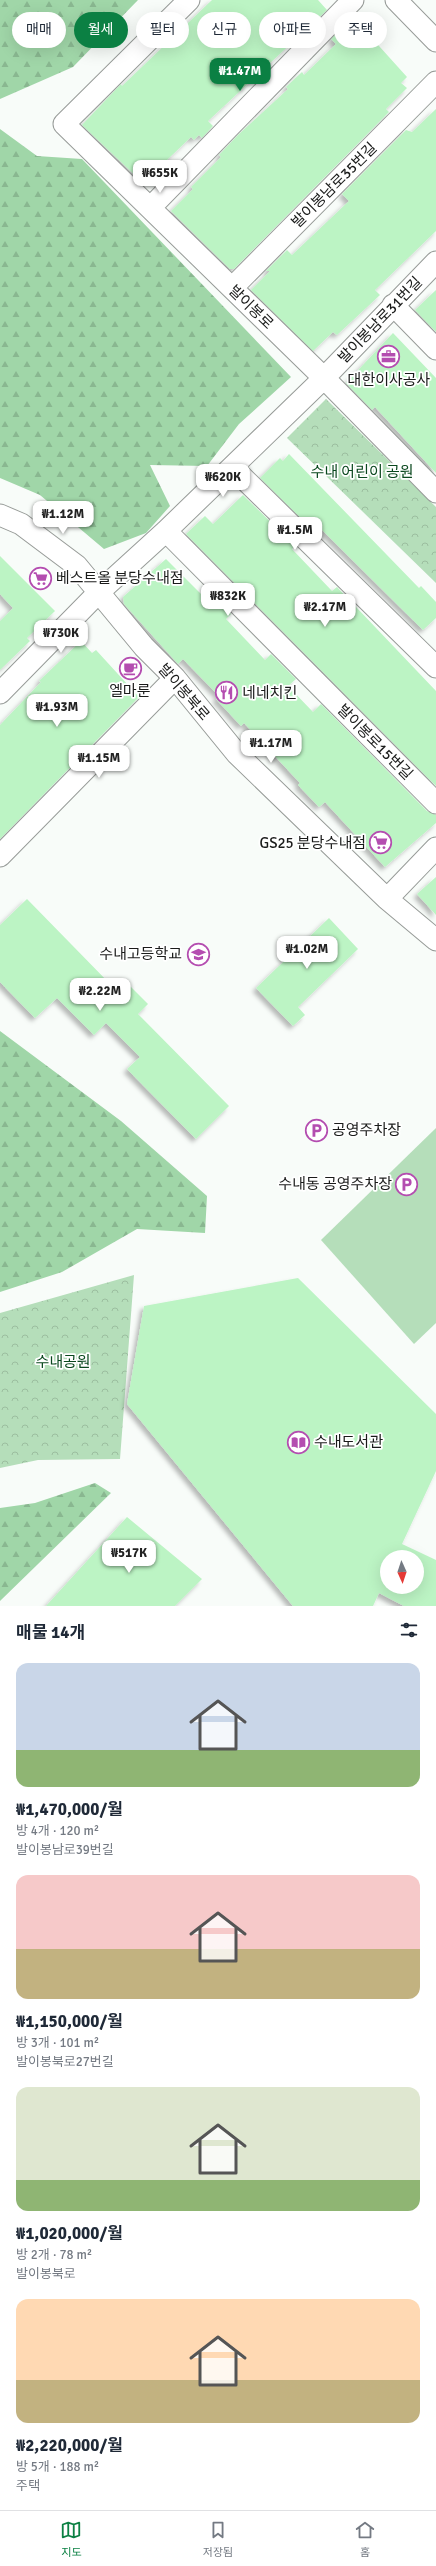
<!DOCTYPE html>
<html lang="ko">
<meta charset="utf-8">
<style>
body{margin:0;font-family:Signika,"Noto Sans KR",sans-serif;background:#f2f2f3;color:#1f2937;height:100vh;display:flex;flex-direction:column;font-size:15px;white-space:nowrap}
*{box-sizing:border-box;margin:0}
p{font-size:13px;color:#747a83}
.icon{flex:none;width:22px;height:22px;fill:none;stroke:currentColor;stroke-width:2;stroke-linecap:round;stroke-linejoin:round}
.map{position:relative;height:1606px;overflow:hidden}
.details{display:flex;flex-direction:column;background:#fff;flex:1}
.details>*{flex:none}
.banner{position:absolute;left:12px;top:12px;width:412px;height:36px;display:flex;gap:8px}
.needle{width:26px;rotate:177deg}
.buttons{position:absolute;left:380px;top:1550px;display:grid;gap:8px}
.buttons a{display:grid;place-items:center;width:44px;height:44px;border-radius:50%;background:#fff;box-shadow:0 4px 16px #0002;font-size:20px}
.price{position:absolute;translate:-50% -34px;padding:0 9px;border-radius:8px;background:#fff;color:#222;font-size:13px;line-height:26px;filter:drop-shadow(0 1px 2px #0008)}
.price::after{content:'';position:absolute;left:50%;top:24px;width:12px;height:9px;margin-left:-6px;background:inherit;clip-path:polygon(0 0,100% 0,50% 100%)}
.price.active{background:#0b8043;color:#fff}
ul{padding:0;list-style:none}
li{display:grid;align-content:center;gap:8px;height:212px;padding:0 16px}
li span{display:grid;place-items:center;height:124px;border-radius:12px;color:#555}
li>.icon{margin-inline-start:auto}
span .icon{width:72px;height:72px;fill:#fffc;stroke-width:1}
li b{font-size:17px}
h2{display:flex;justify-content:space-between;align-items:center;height:48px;padding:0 16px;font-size:17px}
.chip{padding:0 14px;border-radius:18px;background:#fff;box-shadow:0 4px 16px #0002;font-size:14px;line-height:36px}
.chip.active{background:#0b8043;color:#fff}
.dock{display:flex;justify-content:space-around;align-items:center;height:56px;border-top:1px solid #e0e1e3;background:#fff;font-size:11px;color:#747a83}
.dock a{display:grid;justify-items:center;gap:2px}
.dock .active{color:#0b8043}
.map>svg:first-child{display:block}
</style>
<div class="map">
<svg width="436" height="1606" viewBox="0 0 436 1606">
<defs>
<pattern id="forest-firs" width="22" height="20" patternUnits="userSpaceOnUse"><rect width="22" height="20" fill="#a0d6a8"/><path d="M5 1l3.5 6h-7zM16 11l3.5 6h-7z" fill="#89b790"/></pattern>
<pattern id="park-crowns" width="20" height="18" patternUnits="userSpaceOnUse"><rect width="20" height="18" fill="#b5deba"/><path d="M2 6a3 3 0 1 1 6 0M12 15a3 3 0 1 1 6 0" fill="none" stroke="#9bbe9f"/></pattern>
<filter id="shadow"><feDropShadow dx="-3.5" dy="3.5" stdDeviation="2" flood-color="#0004"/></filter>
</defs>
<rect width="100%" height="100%" fill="#f8fcf9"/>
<!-- grass -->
<path fill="#b5deba" d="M436,1128V1323L414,1344L321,1240Z"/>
<!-- forest -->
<path fill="url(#forest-firs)" d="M0,0H138L73,67L0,99Z
M0,129L37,156L82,159L291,377L239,424L207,466L150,465L170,506L146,533L104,549L40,495L0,478Z
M0,1031L121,1121L207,1196L205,1233L137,1229L62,1272L0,1292Z
M95,1483L111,1493L0,1601V1508L35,1503Z"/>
<!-- park -->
<path fill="url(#park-crowns)" d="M326,399L436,507V583L287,438Z
M134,1275L120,1459L38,1460L0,1468V1313Z"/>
<!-- building -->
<path fill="#bcf4c4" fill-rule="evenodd" filter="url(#shadow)" d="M212,0H318L327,10L208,121L213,126L202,138L199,135L194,140L191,137L147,179L143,175L139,179L82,125L121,84L122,86Z
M343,27L361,45L370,36L407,77L401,83L407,88L386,109L389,112L234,269H230L171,211L193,189L191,187L221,157L219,155L238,135L288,89L286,87L302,72L304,75L336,44L331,39Z
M436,109V231L375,290L380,295L337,335L333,332L313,351L251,290L270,271H266L287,250L292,255L349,201L342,194L406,130L412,132Z
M436,290V332L415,310Z
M393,333L436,378V473L375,407L372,410L346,383Z
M289,454L419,588L421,586L436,602V618L423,630L317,525L312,529L260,478L280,458L283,461Z
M243,495L295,546L292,549L332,591L337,587L436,691V786L186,534L205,516L213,524Z
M0,556L55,611L27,638L30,641L0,670V621L13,608L0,594Z
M166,559L211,604L216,599L231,614L226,619L265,660L271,654L296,679L288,686L313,712L321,704L427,811L436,815V823L385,867L325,802L319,807L298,785L300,783L244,723L241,726L216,699L219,696L183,659L178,664L124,604L123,597Z
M81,641L92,653L96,650L139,697L0,839V725L41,682L39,681Z
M436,877V915L417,894Z
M27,899L114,988L123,979L148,1004L138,1014L229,1106L196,1139L127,1069L140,1057L106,1023L94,1035L57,998L35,1018L0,982V925Z
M329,918L358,949L298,1007L305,1015L293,1026L256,988Z
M298,1278L436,1414V1471L402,1544L436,1560V1606H404L379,1593L373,1606H293L127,1404L144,1306ZM387,1557H417V1587H387Z
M127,1517L202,1579L175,1606H46Z"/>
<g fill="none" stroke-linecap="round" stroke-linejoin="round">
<defs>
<path id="minor" d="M189,0L64,124L324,378L436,492
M396,0L436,41
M151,207L353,0
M232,288L436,82
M393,305L436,349
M232,467L436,667
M0,515L21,524L77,566L144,647L175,678L237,754L387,899L436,940
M166,531L436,803
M0,693L99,592L166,531L324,378L436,262
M0,856L175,678
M387,899L436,848"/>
</defs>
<!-- minor casing -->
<use href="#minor" stroke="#979b98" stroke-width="23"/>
<!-- minor -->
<use href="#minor" stroke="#fff" stroke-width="21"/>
</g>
<!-- icons -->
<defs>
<symbol id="office-ring" viewBox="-11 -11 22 22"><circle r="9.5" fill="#fff" stroke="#b44db0" stroke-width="1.5"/><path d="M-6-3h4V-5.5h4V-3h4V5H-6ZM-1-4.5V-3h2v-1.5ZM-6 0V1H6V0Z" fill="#b44db0"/></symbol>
<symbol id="supermarket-ring" viewBox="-11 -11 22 22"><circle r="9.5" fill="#fff" stroke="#b44db0" stroke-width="1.5"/><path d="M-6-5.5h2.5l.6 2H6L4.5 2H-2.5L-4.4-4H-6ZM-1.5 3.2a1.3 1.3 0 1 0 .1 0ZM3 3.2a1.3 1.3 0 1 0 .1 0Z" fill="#b44db0"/></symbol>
<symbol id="cafe-ring" viewBox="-11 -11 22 22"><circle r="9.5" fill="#fff" stroke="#b44db0" stroke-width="1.5"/><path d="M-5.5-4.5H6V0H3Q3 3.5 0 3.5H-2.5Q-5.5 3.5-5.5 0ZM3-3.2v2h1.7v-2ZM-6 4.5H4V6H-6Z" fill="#b44db0"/></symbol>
<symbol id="restaurant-ring" viewBox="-11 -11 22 22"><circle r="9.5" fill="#fff" stroke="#b44db0" stroke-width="1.5"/><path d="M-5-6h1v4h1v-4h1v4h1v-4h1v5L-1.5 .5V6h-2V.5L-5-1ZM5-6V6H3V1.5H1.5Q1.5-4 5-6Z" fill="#b44db0"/></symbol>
<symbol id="school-ring" viewBox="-11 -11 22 22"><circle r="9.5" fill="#fff" stroke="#b44db0" stroke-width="1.5"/><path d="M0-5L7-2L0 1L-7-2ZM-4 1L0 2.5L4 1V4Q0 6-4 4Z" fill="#b44db0"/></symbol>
<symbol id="parking-ring" viewBox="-11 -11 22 22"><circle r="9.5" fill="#fff" stroke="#b44db0" stroke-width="1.5"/><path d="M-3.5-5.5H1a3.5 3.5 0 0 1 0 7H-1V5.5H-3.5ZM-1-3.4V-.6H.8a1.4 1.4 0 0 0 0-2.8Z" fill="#b44db0"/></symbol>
<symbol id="library-ring" viewBox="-11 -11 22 22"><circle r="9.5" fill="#fff" stroke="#b44db0" stroke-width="1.5"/><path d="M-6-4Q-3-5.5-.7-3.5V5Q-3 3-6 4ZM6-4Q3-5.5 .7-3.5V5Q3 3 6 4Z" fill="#b44db0"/></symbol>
</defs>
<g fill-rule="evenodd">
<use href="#office-ring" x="376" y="344" width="25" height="25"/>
<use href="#supermarket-ring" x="28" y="566" width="25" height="25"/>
<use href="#cafe-ring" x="118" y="656" width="25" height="25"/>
<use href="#restaurant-ring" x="214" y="680" width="25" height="25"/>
<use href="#supermarket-ring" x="368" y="830" width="25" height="25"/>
<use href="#school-ring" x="186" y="942" width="25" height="25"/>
<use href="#parking-ring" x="304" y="1118" width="25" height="25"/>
<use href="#parking-ring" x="394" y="1172" width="25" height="25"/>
<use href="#library-ring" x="286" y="1430" width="25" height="25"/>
</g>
<g text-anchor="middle" stroke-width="3.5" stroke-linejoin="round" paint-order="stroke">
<!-- street labels -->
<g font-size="15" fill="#1a1b1a" stroke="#fff">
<text transform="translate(334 185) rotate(-45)" y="5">발이봉남로35번길</text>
<text transform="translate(251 307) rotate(44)" y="5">발이봉로</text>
<text transform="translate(380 320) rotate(-46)" y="5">발이봉남로31번길</text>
<text transform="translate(184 692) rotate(49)" y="5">발이봉북로</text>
<text transform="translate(375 742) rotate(45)" y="5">발이봉로15번길</text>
</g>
<!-- poi labels -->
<g font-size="15" fill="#1a1b1a" stroke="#fff" text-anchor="start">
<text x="389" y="385" text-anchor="middle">대한이사공사</text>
<text x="56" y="583">베스트올 분당수내점</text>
<text x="130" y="696" text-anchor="middle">엘마룬</text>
<text x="242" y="698">네네치킨</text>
<text x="366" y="848" text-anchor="end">GS25 분당수내점</text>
<text x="182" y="959" text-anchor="end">수내고등학교</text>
<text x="332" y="1135">공영주차장</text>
<text x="392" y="1189" text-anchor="end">수내동 공영주차장</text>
<text x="314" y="1447">수내도서관</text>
</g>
<!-- park labels -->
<g font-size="15" fill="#0a481e" stroke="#fff">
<text x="362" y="477">수내 어린이 공원</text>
<text x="63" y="1367">수내공원</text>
</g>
</g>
</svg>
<div class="buttons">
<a><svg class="needle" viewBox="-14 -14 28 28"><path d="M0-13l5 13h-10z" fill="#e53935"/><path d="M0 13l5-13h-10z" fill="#747a83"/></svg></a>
</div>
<b class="price active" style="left:240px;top:92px">₩1.47M</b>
<b class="price" style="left:160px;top:194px">₩655K</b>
<b class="price" style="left:223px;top:498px">₩620K</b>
<b class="price" style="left:63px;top:535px">₩1.12M</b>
<b class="price" style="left:295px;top:551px">₩1.5M</b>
<b class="price" style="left:228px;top:617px">₩832K</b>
<b class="price" style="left:325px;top:628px">₩2.17M</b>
<b class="price" style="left:61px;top:654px">₩730K</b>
<b class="price" style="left:57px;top:728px">₩1.93M</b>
<b class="price" style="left:271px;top:764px">₩1.17M</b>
<b class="price" style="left:99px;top:779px">₩1.15M</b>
<b class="price" style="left:307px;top:970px">₩1.02M</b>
<b class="price" style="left:100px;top:1012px">₩2.22M</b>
<b class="price" style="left:129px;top:1574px">₩517K</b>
<div class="banner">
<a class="chip">매매</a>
<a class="chip active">월세</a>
<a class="chip">필터</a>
<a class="chip">신규</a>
<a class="chip">아파트</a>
<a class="chip">주택</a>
</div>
</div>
<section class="details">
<h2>매물 14개<svg class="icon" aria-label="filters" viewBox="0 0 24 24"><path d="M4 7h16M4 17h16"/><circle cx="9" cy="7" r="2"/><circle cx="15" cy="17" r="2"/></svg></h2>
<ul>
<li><span style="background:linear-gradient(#c9d6e8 70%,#8fb573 0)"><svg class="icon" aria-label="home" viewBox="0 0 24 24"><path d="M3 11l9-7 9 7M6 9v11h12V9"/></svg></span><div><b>₩1,470,000/월</b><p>방 4개 · 120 m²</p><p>발이봉남로39번길</p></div></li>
<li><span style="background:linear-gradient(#f6c9c9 60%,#c2b280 0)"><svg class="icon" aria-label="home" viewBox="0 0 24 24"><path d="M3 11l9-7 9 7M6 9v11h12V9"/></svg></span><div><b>₩1,150,000/월</b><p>방 3개 · 101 m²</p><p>발이봉북로27번길</p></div></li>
<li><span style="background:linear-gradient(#dfe7d0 75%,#8fb573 0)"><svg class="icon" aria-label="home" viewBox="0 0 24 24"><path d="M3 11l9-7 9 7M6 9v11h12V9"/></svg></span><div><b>₩1,020,000/월</b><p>방 2개 · 78 m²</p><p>발이봉북로</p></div></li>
<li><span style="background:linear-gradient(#ffd9b3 65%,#c2b280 0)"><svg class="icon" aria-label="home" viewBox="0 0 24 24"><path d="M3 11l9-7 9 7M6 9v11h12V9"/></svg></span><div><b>₩2,220,000/월</b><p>방 5개 · 188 m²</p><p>주택</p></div></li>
</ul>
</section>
<nav class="dock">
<a class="active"><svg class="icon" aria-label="map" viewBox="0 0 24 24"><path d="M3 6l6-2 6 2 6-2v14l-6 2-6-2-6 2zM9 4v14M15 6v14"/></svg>지도</a>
<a><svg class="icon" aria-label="saved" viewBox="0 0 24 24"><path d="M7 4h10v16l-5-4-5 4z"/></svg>저장됨</a>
<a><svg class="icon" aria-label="home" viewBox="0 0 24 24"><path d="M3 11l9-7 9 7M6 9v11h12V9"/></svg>홈</a>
</nav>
